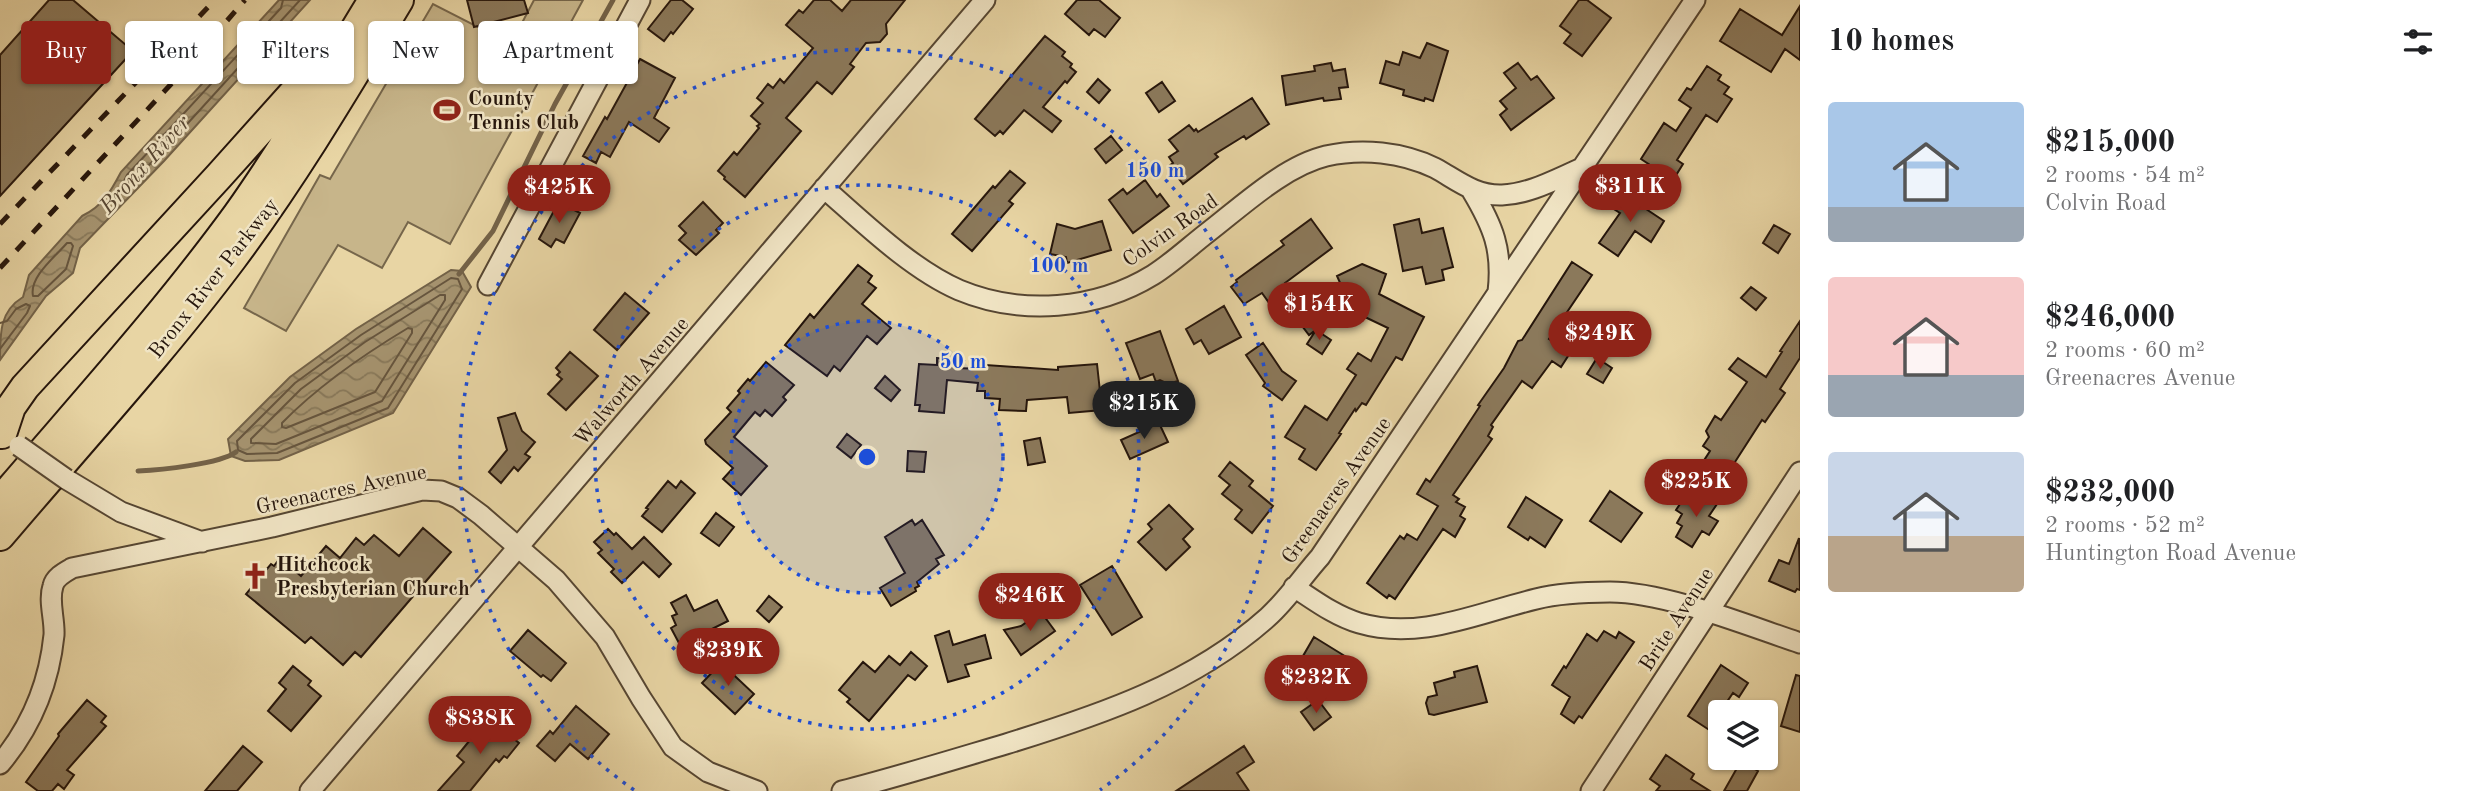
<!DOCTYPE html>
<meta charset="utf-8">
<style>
body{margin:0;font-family:"Old Standard TT",serif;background:#f2f2f2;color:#202124;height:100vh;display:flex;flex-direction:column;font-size:26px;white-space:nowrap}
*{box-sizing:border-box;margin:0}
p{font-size:23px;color:#757577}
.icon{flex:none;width:38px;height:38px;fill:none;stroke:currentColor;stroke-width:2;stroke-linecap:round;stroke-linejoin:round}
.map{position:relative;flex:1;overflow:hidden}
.side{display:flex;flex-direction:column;background:#fff;width:665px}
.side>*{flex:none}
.top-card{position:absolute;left:21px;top:21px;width:665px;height:63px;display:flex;gap:14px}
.fabs{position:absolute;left:1708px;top:700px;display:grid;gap:14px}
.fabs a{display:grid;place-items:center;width:70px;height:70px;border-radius:7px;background:#fff;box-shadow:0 2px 5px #0004;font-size:35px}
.price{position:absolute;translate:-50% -60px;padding:0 16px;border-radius:24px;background:#8f2418;color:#fff;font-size:23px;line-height:46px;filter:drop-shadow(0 2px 4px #0008)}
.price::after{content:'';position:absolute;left:50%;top:42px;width:21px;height:16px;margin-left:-10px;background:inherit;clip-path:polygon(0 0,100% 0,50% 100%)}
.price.current{background:#222;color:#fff}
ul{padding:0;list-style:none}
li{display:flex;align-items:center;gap:21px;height:175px;padding:0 28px}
li span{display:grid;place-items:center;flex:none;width:196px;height:140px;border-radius:7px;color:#555}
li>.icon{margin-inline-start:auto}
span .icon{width:84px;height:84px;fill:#fffc;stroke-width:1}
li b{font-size:30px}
h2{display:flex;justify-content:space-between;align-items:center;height:84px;padding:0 28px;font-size:30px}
.tag{padding:0 24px;border-radius:7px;background:#fff;box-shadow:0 2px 5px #0004;font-size:24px;line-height:63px}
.tag.current{background:#8f2418;color:#fff}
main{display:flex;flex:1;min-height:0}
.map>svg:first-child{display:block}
</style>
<main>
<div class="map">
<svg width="1800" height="791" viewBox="0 0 1800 791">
<defs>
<pattern id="water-waves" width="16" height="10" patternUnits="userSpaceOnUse" patternTransform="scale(1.75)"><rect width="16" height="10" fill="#a69470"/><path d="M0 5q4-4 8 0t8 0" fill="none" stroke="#87785a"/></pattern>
</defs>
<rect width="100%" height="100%" fill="#e8d5a4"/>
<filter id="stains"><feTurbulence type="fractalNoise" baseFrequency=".00286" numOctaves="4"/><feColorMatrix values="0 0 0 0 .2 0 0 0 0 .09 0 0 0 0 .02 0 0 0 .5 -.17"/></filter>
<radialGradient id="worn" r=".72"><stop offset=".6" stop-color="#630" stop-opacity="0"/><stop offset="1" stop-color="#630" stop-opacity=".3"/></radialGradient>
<!-- green -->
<path fill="#c7b58a" stroke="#76664b" stroke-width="2" d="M534,0H583L450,244L408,222L382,268L338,245L286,331L244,308L320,175L330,179L433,4L511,44Z"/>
<!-- water -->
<path fill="url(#water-waves)" stroke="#736248" stroke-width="2" d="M279,0H310L164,161L80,248L73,273L46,296L0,360C0,332 0,311 23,297L29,275L82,216C103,206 111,191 121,172Z
M451,270L462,271L471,287L393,413L279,460L245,461L231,456L228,439L290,377L356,329Z"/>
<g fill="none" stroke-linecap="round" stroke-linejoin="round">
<!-- shore -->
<path stroke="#66553e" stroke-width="2" d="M283,0L281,8L127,175L124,181L125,184H130L158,156L300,0
M67,243H71L73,246L66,269L38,296H33C29,277 55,257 67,243Z
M451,278L458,279L462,289L388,408L277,453L247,454L238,450L237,441L295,383L361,335Z
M440,295H445V300L382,401L276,444L251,443V439L301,389L365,342Z
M0,323L7,321L16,309L26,304L30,306L27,313L0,349
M408,328L412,329V333L375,392L286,428L282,427V423C319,385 363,355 408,328Z"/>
<!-- stream -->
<path stroke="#736248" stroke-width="5" d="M459,274L493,231L555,104L613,0
M138,471C160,470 220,464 236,452"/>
</g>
<!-- building -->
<path fill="#8b795b" stroke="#26160c" stroke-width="2" d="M49,0H73L133,51L0,196V55Z
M467,0H524L528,13L474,27Z
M671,0H682L693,9L673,34L671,32L664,41L648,29Z
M814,0H830L842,11L851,0H905L886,24L887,34L880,42L866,43L850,64L854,67L832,94L817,82L786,118L801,131L745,197L724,179L725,177L718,171L734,152L737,155L759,128L757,126L760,124L751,116L763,103L757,98L768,84L773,88L780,79L784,83L813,48L786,25L799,10L803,13Z
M1077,0H1099L1120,18L1105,37L1094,29L1089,35L1065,14Z
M1579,0H1587L1611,18L1582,56L1564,43L1571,34L1560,26Z
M1800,6V60L1785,49L1771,72L1720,41L1740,9L1782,35Z
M1045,36L1065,52L1062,56L1072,64L1070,67L1076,72L1067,83L1065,81L1043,107L1061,121L1052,132L1024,110L1003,134L1000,131L995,136L975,119Z
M1427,43L1448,51L1433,101L1425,98L1424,101L1403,95L1404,90L1380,83L1386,61L1399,65L1403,52L1420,58Z
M640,59L675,78L654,118L669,128L659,142L629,122L610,157L601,152L596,163L583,156L605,117L607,119Z
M1331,63L1333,71L1345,69L1348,87L1339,88L1341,99L1324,101L1323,98L1286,105L1282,76L1315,71L1314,66Z
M1518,63L1531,80L1537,76L1554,98L1511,130L1500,115L1507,109L1500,101L1516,88L1504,73Z
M1707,66L1721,75L1718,80L1729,87L1724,94L1732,99L1717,122L1706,115L1677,160L1683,164L1673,180L1641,159L1664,123L1676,131L1691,108L1679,100L1687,88L1691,90Z
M1098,79L1110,90L1099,103L1087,92Z
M1162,82L1175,101L1159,112L1146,93Z
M1252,98L1269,124L1246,139L1244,136L1215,154L1218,157L1183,184L1169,166L1173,163L1169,157L1178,151L1169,140L1189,125L1194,131L1196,129L1198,132Z
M1111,136L1122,150L1106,163L1095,149Z
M1010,171L1025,183L1009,201L1013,204L972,251L952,234L993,186L995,188Z
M1145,180L1157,197L1160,194L1169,206L1133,233L1109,200L1123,189L1127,194Z
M1619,191L1664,221L1651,242L1635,231L1618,256L1599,243L1620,213L1609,206Z
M703,202L723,223L716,230L719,233L696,255L679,240L686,233L679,226Z
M561,203L580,213L564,243L556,239L551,247L539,239L556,207L559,208Z
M1311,219L1332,248L1285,283L1291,294L1272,307L1262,293L1244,304L1231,287L1237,282L1236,280L1284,245L1281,241Z
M1419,219L1422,233L1443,228L1453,267L1442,270L1444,280L1426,284L1422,267L1403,271L1394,225Z
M1102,221L1111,250L1067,263L1066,257L1050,254L1057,224L1075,229Z
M1774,225L1790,234L1778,253L1763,243Z
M1572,262L1592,275L1549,339L1570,353L1561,367L1552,361L1532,388L1522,381L1491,425L1493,427L1488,436L1492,439L1453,495L1459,499L1456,502L1465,507L1460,516L1465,519L1455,537L1443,529L1395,599L1389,595L1387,598L1367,583L1400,536L1404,539L1407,534L1417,540L1438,506L1417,494L1426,479L1430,482L1480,406L1478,405L1504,368L1518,341L1522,340Z
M1362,264L1386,274L1379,294L1424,317L1402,360L1396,357L1366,405L1362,403L1356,411L1355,409L1339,433L1341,434L1316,470L1299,459L1305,449L1285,437L1305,406L1327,420L1356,375L1347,369L1358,353L1371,361L1388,328L1346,308L1349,303L1337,276Z
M858,265L872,276L868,282L876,288L862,304L891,328L877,344L867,336L840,371L834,366L827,376L785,345L810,314L814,318Z
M1751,287L1766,298L1756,310L1741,298Z
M625,293L649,313L617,350L594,330Z
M1313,305L1326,322L1309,335L1296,318Z
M1224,306L1241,337L1209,354L1201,340L1194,344L1186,329Z
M1800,321V358L1780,389L1785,393L1765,422L1762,420L1726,476L1703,462L1710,451L1703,446L1709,437L1706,431L1715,416L1721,420L1747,382L1729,369L1738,358L1766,377L1782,352L1780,351Z
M1316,330L1331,340L1322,354L1307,344Z
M1160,331L1178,381L1168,384L1160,380L1156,382L1153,374L1140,379L1126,343Z
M1263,343L1282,371L1296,381L1282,400L1263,386L1265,383L1246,355Z
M570,352L598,376L566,410L548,394L562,379L557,375L560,372L556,368Z
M937,358L954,360V368L986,369V365L1058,370V367L1097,364L1102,410L1069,413L1067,397L1027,400L1026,411L999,410L1000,399L985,398V391H977L978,383L947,380L944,413L919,411L920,405H915L919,364L937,365Z
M1597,358L1612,368L1603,383L1587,374Z
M766,362L794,385L783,397L786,400L772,416L765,410L760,416L755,412L734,437L767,466L741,495L723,479L733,468L706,444L705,440L731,412L727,408L740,393L738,391L748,379L750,381Z
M885,376L900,390L891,401L875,388Z
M515,413L522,431L535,442L525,454L530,457L518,471L514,467L501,483L489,472L507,450L498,418Z
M1159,423L1168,442L1130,459L1121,440Z
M847,434L861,445L851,458L837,447Z
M1040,438L1045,462L1028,465L1024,441Z
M908,451L926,452L924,472L907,471Z
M1230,462L1253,481L1249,486L1273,506L1252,533L1235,519L1242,510L1222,494L1230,485L1219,476Z
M668,481L676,488L681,481L695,493L662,532L642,516L648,509L646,508Z
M1610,491L1642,513L1621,542L1590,521Z
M1701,494L1717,504L1709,516L1718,521L1709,535L1702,531L1692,547L1676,537L1682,526L1677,523L1682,514L1676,510L1684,498L1694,505Z
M1526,497L1562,520L1545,547L1530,537L1528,540L1508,527Z
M1169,505L1193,529L1183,539L1190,547L1166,570L1138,542L1152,529L1148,524Z
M716,513L734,527L719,546L701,533Z
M912,520L915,525L922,520L944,555L936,559L939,564L917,582L919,586L915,588L916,591L891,606L880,588L905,573L885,537Z
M423,528L451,552L361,657L355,652L343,665L311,637L305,643L246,594L271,564L274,566L280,558L301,576L326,546L340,558L356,538L364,545L374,535L399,556Z
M608,529L614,535L616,533L632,549L644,537L671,564L659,577L643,562L622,583L611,572L614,569L598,553L602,550L594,542Z
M1799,538L1800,590L1797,589L1795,592L1769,581L1779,560L1789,564Z
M1112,566L1142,617L1112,635L1080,585Z
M686,595L694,611L717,600L728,621L680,645L671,628L676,625L672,616L677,614L671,603Z
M769,596L782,607L769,622L757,611Z
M1041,612L1055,631L1021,655L1004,630L1021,626Z
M528,630L566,663L551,681L543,675L541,677L510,651Z
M949,631L953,645L985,635L991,658L965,665L969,676L948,682L935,636Z
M1604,631L1616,638L1619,632L1634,642L1582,718L1579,716L1574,723L1561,714L1570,697L1552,685L1564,666L1566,668L1587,634L1597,641Z
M1314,637L1348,658L1345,663L1349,666L1337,685L1299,663Z
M911,652L927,666L915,680L908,675L869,721L847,702L850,699L839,690L863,662L875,672L889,656L900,665Z
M721,663L754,694L735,714L702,683Z
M1721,665L1748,683L1739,697L1733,693L1720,712V737L1688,716Z
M293,666L311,681L308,685L321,696L291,731L268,711L286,689L279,683Z
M1477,666L1487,702L1434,715L1429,714L1426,703L1428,697L1437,695L1434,683L1455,677L1454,672Z
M1796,675L1800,676V732L1781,726Z
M87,700L106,716L101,722L106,726L67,770L74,775L64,789L58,784L52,791H38L26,782L59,736L58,734Z
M1318,700L1331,717L1314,730L1301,712Z
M576,706L609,734L588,759L570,744L555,761L537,746L550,731L553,734Z
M488,718L519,743L507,758L504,756L499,762L496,759L470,791H438L464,762L457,756Z
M243,746L262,762L237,791H205Z
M1244,746L1254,762L1237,773L1249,791H1176Z
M1666,755L1694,774L1691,779L1710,791H1656L1660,786L1650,779Z
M1741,761L1758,771L1747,791H1724Z"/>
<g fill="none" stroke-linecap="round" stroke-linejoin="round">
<defs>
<path id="minor" d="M824,188C864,223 911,269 959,290C1021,316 1096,310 1153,275C1172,263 1189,247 1207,233C1241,207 1284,166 1326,156C1362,148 1402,152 1435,168C1457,180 1475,196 1502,195C1530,194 1556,179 1582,168
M1472,191C1493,226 1503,250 1498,292
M488,285L640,0
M66,479L121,512L202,542
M1294,587C1314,600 1335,616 1359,623C1420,641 1477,613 1536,599C1560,593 1585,592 1610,592C1665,592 1746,625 1800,643
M0,764C32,726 49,684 54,635C55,619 48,601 53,586C55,577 65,572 72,568L272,527L422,490L441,491L458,498L481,515L556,580L605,637L641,698L673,747L708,772L757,791
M310,791L985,0
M842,791C897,777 952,760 1006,744C1100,715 1193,684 1268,617C1287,600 1303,576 1320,557L1695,0
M1591,791L1800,472"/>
<path id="highway" d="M2,434L11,407L25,387L219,176L323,60
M0,501C80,407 164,315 237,215C286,146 329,72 373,0
M0,536C78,444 160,355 232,259C294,176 346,88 399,0"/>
</defs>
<!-- minor casing -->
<use href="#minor" stroke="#564632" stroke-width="23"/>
<!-- highway casing -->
<use href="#highway" stroke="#26160c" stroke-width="32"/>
<!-- minor -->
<use href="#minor" stroke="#f0e4c4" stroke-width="19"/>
<!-- highway -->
<use href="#highway" stroke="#e8d5a4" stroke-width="28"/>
<!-- rail -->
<path stroke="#26160c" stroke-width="5" stroke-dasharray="12 12" stroke-linecap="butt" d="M0,224L215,0
M0,268L186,68L245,0"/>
<defs>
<path id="minor-bridge" d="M19,446L66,479"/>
</defs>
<!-- minor-bridge casing -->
<use href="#minor-bridge" stroke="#564632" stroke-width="23" stroke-linecap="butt"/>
<!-- minor-bridge -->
<use href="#minor-bridge" stroke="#f0e4c4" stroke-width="19"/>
</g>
<!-- distance rings -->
<circle cx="867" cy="457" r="136" fill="#1d4ed8" fill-opacity=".12"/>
<g fill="none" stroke="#1d4ed8" stroke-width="3.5" stroke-dasharray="3.5 7">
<circle cx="867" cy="457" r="136"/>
<circle cx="867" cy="457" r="272"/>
<path d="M634 790A407 407 0 1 1 1100 790"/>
</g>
<!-- icons -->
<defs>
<symbol id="stadium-bare" viewBox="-9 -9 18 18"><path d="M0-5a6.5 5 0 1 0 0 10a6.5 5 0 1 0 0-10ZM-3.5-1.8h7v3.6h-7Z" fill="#8f2418" stroke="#f0e4c4" stroke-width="2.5" paint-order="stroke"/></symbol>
<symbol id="church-bare" viewBox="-9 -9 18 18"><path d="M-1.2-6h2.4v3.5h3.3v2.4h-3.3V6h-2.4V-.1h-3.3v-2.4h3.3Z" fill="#8f2418" stroke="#f0e4c4" stroke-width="2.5" paint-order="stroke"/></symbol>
</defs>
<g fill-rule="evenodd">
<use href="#stadium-bare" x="428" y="91" width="38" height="38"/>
<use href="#church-bare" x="236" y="557" width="38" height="38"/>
</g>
<g text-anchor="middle" stroke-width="5" stroke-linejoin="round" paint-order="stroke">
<!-- poi labels -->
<g font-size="21" font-weight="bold" fill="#26160c" stroke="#f0e4c4" text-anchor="start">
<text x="468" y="105">County<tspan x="468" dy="24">Tennis Club</tspan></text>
<text x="276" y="571">Hitchcock<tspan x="276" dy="24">Presbyterian Church</tspan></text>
</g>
<!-- street labels -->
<g font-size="21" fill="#26160c" stroke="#f0e4c4">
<text transform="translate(1170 230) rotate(-35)" y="7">Colvin Road</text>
<text transform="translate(213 278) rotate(-52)" y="7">Bronx River Parkway</text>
<text transform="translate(631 381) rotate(-49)" y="7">Walworth Avenue</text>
<text transform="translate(341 489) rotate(-12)" y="7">Greenacres Avenue</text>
<text transform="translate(1336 490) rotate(-55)" y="7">Greenacres Avenue</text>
<text transform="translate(1676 619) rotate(-57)" y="7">Brite Avenue</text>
</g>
<!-- water labels -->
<g font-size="23" font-style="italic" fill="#594834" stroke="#f0e4c4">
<text transform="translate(144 164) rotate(-48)" y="8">Bronx River</text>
</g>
</g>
<circle cx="867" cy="457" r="10" fill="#1d4ed8" stroke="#f0e4c4" stroke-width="3.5"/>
<g font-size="21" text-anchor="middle" font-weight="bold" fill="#1d4ed8" stroke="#f0e4c4" stroke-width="5" stroke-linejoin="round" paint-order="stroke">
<text x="1155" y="177">150 m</text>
<text x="1059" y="272">100 m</text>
<text x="963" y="368">50 m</text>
</g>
<rect width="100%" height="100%" filter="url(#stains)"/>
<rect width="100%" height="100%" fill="url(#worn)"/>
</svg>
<div class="fabs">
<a><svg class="icon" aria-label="layers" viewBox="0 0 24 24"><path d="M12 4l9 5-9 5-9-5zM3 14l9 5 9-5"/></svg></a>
</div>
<b class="price" style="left:1630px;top:224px">$311K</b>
<b class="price" style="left:559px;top:225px">$425K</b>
<b class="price" style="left:1319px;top:342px">$154K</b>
<b class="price" style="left:1600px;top:371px">$249K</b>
<b class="price current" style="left:1144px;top:441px">$215K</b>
<b class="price" style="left:1696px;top:519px">$225K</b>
<b class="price" style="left:1030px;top:633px">$246K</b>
<b class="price" style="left:728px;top:688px">$239K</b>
<b class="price" style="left:1316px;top:715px">$232K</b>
<b class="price" style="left:480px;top:756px">$838K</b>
<div class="top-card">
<a class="tag current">Buy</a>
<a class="tag">Rent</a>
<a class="tag">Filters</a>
<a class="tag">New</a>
<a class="tag">Apartment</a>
</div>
</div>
<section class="side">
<h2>10 homes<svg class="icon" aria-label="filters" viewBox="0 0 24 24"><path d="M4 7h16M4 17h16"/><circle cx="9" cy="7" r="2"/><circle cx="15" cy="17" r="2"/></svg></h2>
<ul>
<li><span style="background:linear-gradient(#a9c7e8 75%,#9aa5b1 0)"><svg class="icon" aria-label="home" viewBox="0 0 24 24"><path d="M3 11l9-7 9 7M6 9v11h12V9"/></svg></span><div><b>$215,000</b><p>2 rooms · 54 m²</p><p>Colvin Road</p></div></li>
<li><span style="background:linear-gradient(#f6c9c9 70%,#9aa5b1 0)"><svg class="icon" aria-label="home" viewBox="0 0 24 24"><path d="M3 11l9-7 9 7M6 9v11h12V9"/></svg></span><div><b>$246,000</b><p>2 rooms · 60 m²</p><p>Greenacres Avenue</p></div></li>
<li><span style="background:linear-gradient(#c9d6e8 60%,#b9a48a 0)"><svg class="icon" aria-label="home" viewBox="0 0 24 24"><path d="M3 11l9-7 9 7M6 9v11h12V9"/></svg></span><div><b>$232,000</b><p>2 rooms · 52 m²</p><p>Huntington Road Avenue</p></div></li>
</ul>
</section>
</main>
